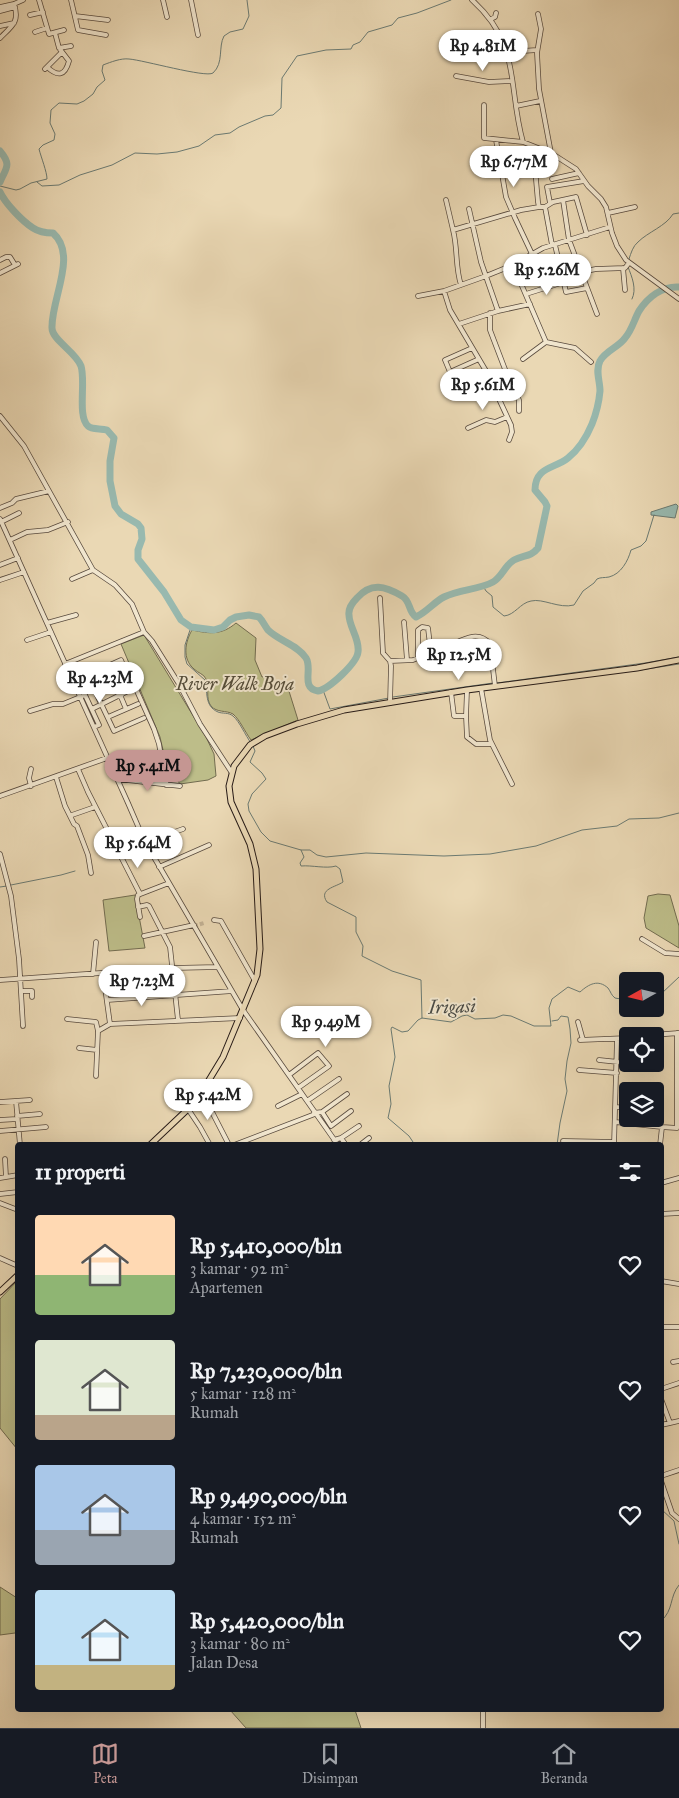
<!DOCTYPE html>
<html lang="id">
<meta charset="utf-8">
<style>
body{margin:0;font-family:"IM FELL Great Primer",serif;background:#20242c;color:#f1f3f6;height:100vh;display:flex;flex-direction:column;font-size:19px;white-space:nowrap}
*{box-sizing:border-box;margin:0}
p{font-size:16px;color:#9ea1a6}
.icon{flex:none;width:28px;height:28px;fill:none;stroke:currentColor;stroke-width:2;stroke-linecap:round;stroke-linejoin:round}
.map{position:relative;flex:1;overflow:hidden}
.details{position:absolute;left:15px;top:1142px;width:649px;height:570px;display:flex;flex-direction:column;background:#171b24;border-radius:5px;box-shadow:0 5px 20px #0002}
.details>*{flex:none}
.needle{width:32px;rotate:262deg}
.controls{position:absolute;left:619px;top:972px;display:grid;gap:10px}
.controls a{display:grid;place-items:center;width:45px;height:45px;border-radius:5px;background:#171b24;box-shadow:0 5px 20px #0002;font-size:25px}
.price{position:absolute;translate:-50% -42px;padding:0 11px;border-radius:18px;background:#fff;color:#222;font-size:16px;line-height:32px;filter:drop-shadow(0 1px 2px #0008)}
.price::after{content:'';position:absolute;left:50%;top:30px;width:15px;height:11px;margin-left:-8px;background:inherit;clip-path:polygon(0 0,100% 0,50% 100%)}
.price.on{background:#c59692;color:#111}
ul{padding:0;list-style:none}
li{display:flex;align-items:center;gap:15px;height:125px;padding:0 20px}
li span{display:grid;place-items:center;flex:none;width:140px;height:100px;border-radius:5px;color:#555}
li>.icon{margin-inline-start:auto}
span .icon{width:60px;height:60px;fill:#fffc;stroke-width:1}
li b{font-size:21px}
h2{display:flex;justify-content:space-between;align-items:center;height:60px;padding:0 20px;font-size:21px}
.menu{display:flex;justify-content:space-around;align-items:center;height:70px;border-top:1px solid #363941;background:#171b24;font-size:14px;color:#9ea1a6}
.menu a{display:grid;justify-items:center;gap:2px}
.menu .on{color:#c59692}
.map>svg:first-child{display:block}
</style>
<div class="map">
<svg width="679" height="1728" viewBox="0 0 679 1728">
<rect width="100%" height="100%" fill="#ead8b4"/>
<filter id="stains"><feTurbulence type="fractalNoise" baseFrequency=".004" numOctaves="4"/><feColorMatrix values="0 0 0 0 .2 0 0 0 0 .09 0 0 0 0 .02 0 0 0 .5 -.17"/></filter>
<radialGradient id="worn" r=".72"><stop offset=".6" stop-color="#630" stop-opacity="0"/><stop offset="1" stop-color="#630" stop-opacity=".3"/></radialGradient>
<!-- green -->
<path fill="#bdbd89" stroke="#726c50" d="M236,623L256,638L255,660L262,677L267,676L275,692L287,687L288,688L298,720L251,740C245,732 240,720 233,714C226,710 217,713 211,706C205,698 210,688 206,679C204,674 198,673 194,669C182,659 185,642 192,630C210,634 222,635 236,623Z
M144,635L206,737L214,754L216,776L208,780L180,784L166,763L160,737L121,644Z
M658,894L670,895L679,926V948L646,928L644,918L648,896Z
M135,895L145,948L109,951L103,900Z
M17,1281V1449L0,1428V1299Z
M0,1587L17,1598V1632L15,1633L0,1635Z
M230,1710H355L361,1728H246Z"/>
<!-- water -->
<path fill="#98b9af" stroke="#6b7a72" d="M676,504L678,506L675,518L651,515V512Z"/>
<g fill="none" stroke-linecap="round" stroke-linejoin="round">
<!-- stream -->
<path stroke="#6b7a72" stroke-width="1" d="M37,182L42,186L59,185L80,175L112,165L135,153L157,154L177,152L199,146L215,135L230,133L239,127L265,116L273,115L281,108L282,78L297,56L326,50L351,49L353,45L360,42L368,32L392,25L398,18L417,13L451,0
M0,186L16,190L20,189L31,183L47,179C47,172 41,157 39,149L43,145L54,140L55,134L50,123L51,110L59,103L77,104L84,101L93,94L97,87L105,80L102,71L103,65C111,62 121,58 129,59C143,60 206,78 213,73C224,63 218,47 224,36L230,32L243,29L249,16L247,0
M629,259C631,253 633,246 638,242C648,232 666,226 673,214L679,213
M628,267C632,277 637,289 632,299
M483,586L486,591L492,596L493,607L504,616C515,615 520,603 531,601C543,598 559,609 574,605L583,591L594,583L597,579C601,577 604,578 609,577C621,574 628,561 631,550L641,546L646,541L654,515
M191,627L185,645V657L187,664L205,680C208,692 204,706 218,712C223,714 228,712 233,716C240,722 245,735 251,743
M634,671L679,664
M497,683L645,663L679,657
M323,690L330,709L389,698
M393,697L493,683
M253,746L255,751L250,762L262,773L266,779L252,794L248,804L249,811L261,832L270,841L301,850H310L317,855L326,857L366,853L444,856L490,854L536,846L582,830L617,826L629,819L659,818L679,813
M301,850L304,857L300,863L301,866C312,865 326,869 336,866L340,869L343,882C336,887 318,889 327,902L356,917V932L363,946L362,956L392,971L421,980L422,1018
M11,885L61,875L75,871
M0,887L7,886
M655,985L657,993L661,994L679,977
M552,1021L558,1020L561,1016L568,1017L570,1029L571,1043L567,1061L565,1079L567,1091L560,1123L557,1145
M415,1145L409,1136L388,1118L391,1104L389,1086L395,1057L391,1029L392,1027L402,1032L408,1031L418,1020L422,1018L451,1022L462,1016L467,1015L475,1019L495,1018L503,1015L511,1016L534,1026H551L549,1008L552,999L568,987L580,992C589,984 598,979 608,988C611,992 611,995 615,998C619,999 623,999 628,998
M661,1509L674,1521L679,1544
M661,1621C674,1610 669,1597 679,1585"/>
<!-- river -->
<path stroke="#98b9af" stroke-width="7" d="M0,151C12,165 6,168 0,182
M0,192C5,203 22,221 33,228C39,232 46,233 53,233C78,255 51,299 52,328C52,340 76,352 81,366C86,382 77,416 88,426C92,430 101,428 107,430L114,438L110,461V481L115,506L121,514L138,524L141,528L142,539L138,550V559L164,592L181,620L191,627L214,630L223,627L230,620L236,617L249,615L259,617C263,621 264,625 268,630C279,641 298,645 306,658C313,669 300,688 318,691C329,689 357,663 358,652C360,639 349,627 349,615C348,608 353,602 357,598C371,582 385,586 402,596C411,601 408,612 416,617C427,612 434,602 444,597C460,589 478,590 493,582C502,577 505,565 514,560C523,555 531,557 538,548L547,506L545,502L535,490C535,467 554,469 568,458C578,450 587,436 592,424C596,414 599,402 600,391C600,381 595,370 600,361C605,351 619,347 625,338C632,330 634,320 639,311C648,297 662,286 679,287"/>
<!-- minor-tunnel -->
<path stroke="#c3b295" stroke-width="4" stroke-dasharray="4 2" stroke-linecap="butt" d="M194,926L204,923"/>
<defs>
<path id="minor" d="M39,0L49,34L64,30
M71,0L78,30L106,35
M163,0L167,17
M191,0L198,35
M472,0C522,45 507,85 523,142L551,153L576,169L588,186L601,199L606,207L612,233L617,246L626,260L679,299
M0,7L14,4L23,0
M0,11L15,7
M538,14L541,29L537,53L539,89L551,153
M30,15L43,12
M75,16L108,20
M491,19L495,17L496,13
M0,26L14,23
M35,32L47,28
M0,38C12,26 20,22 14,4
M59,48L71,46
M508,52L537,50
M47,67C58,77 65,76 69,61L59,48L55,33
M45,69L61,53
M456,76L489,82L512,81
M484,105V138L523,142
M516,106L540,101
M496,140L506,197L515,218L532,254
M533,146L538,202L539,207H545L552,245
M552,179L579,173
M446,200L453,230L521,210L539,207
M563,200L569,240L597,314
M550,203L547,187L584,181
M545,207L553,202L576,197L587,235
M608,213L635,207
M453,230C458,249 455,267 461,285
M555,245L566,292L587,288
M530,255L539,272L543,288
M0,260L6,257H10L15,265
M513,265L546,342L575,348L591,362
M623,268L625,290
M581,272L596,269L625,268L629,263
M0,273L18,264
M444,291L450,310L486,371L511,425L512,432L509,440
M526,294L564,282
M418,296L444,291L486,276L513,265L543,248L610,227
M498,311L530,304
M490,313V330L511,385
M459,324L498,311L481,262L469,209
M472,348L445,360L450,372L479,359
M523,359L546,342
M496,394L511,385L519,400V411
M0,416L24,446L93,570L115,585L132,604L144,632L152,641L179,684L200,724L232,773
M468,428L486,420L495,422L507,417
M0,508L12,503L16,499L49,491
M0,519L128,803L144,840L243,1010L338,1145
M1,522L19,513
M10,540L27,532L48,530L68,522
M0,565L18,558
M72,579L93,570
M0,580L24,572
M380,598L383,653L390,661L391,666L390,703
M404,622L407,660
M47,623L76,615
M27,640L51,632
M390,661L413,660L418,658V630L422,627L428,628L430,645L436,650C453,648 475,625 490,644L495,686
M65,664L144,632
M113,680L119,693
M132,680L154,729L159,744L166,785
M97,687L127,674L121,660L94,672L97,687L96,693L114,731L144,718
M481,688L490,740L512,784
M451,692L454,716H466L467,737L476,744H491
M122,694L132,689
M121,697L126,709
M92,709L118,696L119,693L122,694L121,697L118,696
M30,711L53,704H63L85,695L99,725L94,727
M466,716L467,690
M108,717L138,704
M31,769L29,778L31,786
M78,769L88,792L140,894
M56,777L65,806L74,824L77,826L88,855L91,873
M118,779L180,786
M0,796L107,758
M72,815L95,807
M118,852L146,844L169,834L183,829
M0,854L11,896L19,959L23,1026
M159,867L209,845
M138,907L147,905L149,906L170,947L178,1020
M140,917L137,899L138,895L169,883
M214,920L221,921L255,981
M144,936L194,925
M642,939L665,953L679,954
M103,973L110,1024
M93,974L96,942
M0,980L173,968L218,967
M21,991H32V997
M107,1000L232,991
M67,1019L96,1022L98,1031L96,1076
M578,1022L583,1040
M98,1031L110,1024L240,1018
M639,1036L679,1033
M580,1040L628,1038
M79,1048L97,1050
M599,1060L618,1062
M579,1070L617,1073
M289,1075L318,1053L329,1066L298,1088
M200,1093L211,1110L229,1145
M16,1101L20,1145
M307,1101L339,1079
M0,1102L30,1100
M278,1106L302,1094
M616,1107L628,1108
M188,1109L200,1127L210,1145
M322,1112L347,1094
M314,1113L322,1112L331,1126L351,1111
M17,1116L40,1114
M0,1120L17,1119
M615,1122L662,1127
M0,1131L46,1127
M341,1138L346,1145
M334,1140L341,1138L359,1126
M563,1141L614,1142
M234,1145L315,1114
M360,1145L369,1138
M614,1145L617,1039
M660,1145L662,1127L677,1128V1033
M5,1159L6,1177
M0,1178L18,1175
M661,1183L679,1178
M0,1194L18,1192
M0,1203L18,1210
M661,1214L679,1213
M0,1258L18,1266
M661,1281L679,1284
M661,1327H679
M673,1362L679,1361
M661,1389L679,1383
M661,1399L670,1423L679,1421
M661,1425L670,1423
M661,1476L679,1470
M661,1481L672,1513L679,1519
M483,1728V1710"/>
<path id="major" d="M150,1145L188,1109L206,1085L223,1057L257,975L260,949L256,869L250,844L231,802L229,786L234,766L250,745L265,736L297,724L344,710L467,690L637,668L679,660
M0,1292L18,1275"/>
</defs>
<!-- minor casing -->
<use href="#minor" stroke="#584a3e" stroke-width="5.5"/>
<!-- major casing -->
<use href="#major" stroke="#271b17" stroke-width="7"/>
<!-- minor -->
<use href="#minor" stroke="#f1e6ce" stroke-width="4"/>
<!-- major -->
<use href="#major" stroke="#ead8b4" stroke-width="5"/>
</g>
<g text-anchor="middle" stroke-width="4" stroke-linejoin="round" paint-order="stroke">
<!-- park labels -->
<g font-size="18" font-style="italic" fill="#544c39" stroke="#f1e6ce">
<text x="235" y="690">River Walk Boja</text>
</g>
<!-- water labels -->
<g font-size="19" font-style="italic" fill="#494a45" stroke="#f1e6ce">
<text transform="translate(452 1006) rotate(-2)" y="7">Irigasi</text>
</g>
</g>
<rect width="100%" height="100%" filter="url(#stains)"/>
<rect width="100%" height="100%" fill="url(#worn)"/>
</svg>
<div class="controls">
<a><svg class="needle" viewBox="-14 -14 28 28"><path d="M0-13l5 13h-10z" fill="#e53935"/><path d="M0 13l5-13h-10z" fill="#9ea1a6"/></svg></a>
<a><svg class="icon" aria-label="locate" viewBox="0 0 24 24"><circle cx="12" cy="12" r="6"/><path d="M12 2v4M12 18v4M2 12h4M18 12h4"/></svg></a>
<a><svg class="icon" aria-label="layers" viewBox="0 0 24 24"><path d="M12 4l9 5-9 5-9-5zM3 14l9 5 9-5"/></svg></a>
</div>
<b class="price" style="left:483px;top:72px">Rp 4.81M</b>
<b class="price" style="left:514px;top:188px">Rp 6.77M</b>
<b class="price" style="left:547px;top:296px">Rp 5.26M</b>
<b class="price" style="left:483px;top:411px">Rp 5.61M</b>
<b class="price" style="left:459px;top:681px">Rp 12.5M</b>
<b class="price" style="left:100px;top:704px">Rp 4.23M</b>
<b class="price on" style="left:148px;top:792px">Rp 5.41M</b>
<b class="price" style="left:138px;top:869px">Rp 5.64M</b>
<b class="price" style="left:142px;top:1007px">Rp 7.23M</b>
<b class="price" style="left:326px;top:1048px">Rp 9.49M</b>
<b class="price" style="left:208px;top:1121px">Rp 5.42M</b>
<section class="details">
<h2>11 properti<svg class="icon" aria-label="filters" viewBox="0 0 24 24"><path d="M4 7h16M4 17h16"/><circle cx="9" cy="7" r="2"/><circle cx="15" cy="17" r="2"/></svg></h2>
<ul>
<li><span style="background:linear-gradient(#ffd9b3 60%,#8fb573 0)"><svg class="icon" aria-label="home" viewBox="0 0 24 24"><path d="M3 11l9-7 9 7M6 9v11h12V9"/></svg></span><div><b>Rp 5,410,000/bln</b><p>3 kamar · 92 m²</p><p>Apartemen</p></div><svg class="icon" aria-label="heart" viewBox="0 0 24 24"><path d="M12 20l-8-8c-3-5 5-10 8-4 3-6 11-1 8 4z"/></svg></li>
<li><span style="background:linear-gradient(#dfe7d0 75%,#b9a48a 0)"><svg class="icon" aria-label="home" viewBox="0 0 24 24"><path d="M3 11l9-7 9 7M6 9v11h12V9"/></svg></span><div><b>Rp 7,230,000/bln</b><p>5 kamar · 128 m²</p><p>Rumah</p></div><svg class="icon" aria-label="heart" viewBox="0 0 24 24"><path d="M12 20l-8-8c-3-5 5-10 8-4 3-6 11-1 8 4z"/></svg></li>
<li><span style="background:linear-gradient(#a9c7e8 65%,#9aa5b1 0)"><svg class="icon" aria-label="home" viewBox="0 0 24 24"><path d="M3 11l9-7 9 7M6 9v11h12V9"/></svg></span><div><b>Rp 9,490,000/bln</b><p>4 kamar · 152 m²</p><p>Rumah</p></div><svg class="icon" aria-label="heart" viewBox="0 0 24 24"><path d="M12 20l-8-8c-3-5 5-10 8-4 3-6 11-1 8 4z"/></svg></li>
<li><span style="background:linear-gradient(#bfe0f5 75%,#c2b280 0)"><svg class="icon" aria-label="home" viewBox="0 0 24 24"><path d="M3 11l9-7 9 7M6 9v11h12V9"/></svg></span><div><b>Rp 5,420,000/bln</b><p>3 kamar · 80 m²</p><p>Jalan Desa</p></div><svg class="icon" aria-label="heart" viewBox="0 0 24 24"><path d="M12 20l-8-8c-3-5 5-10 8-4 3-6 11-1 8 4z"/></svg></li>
</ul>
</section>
</div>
<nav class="menu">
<a class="on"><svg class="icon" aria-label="map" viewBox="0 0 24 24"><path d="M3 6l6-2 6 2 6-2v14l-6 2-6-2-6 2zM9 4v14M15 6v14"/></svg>Peta</a>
<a><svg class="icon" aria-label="saved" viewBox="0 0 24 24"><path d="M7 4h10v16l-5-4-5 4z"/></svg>Disimpan</a>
<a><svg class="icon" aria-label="home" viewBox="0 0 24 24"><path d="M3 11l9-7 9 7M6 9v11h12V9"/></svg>Beranda</a>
</nav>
